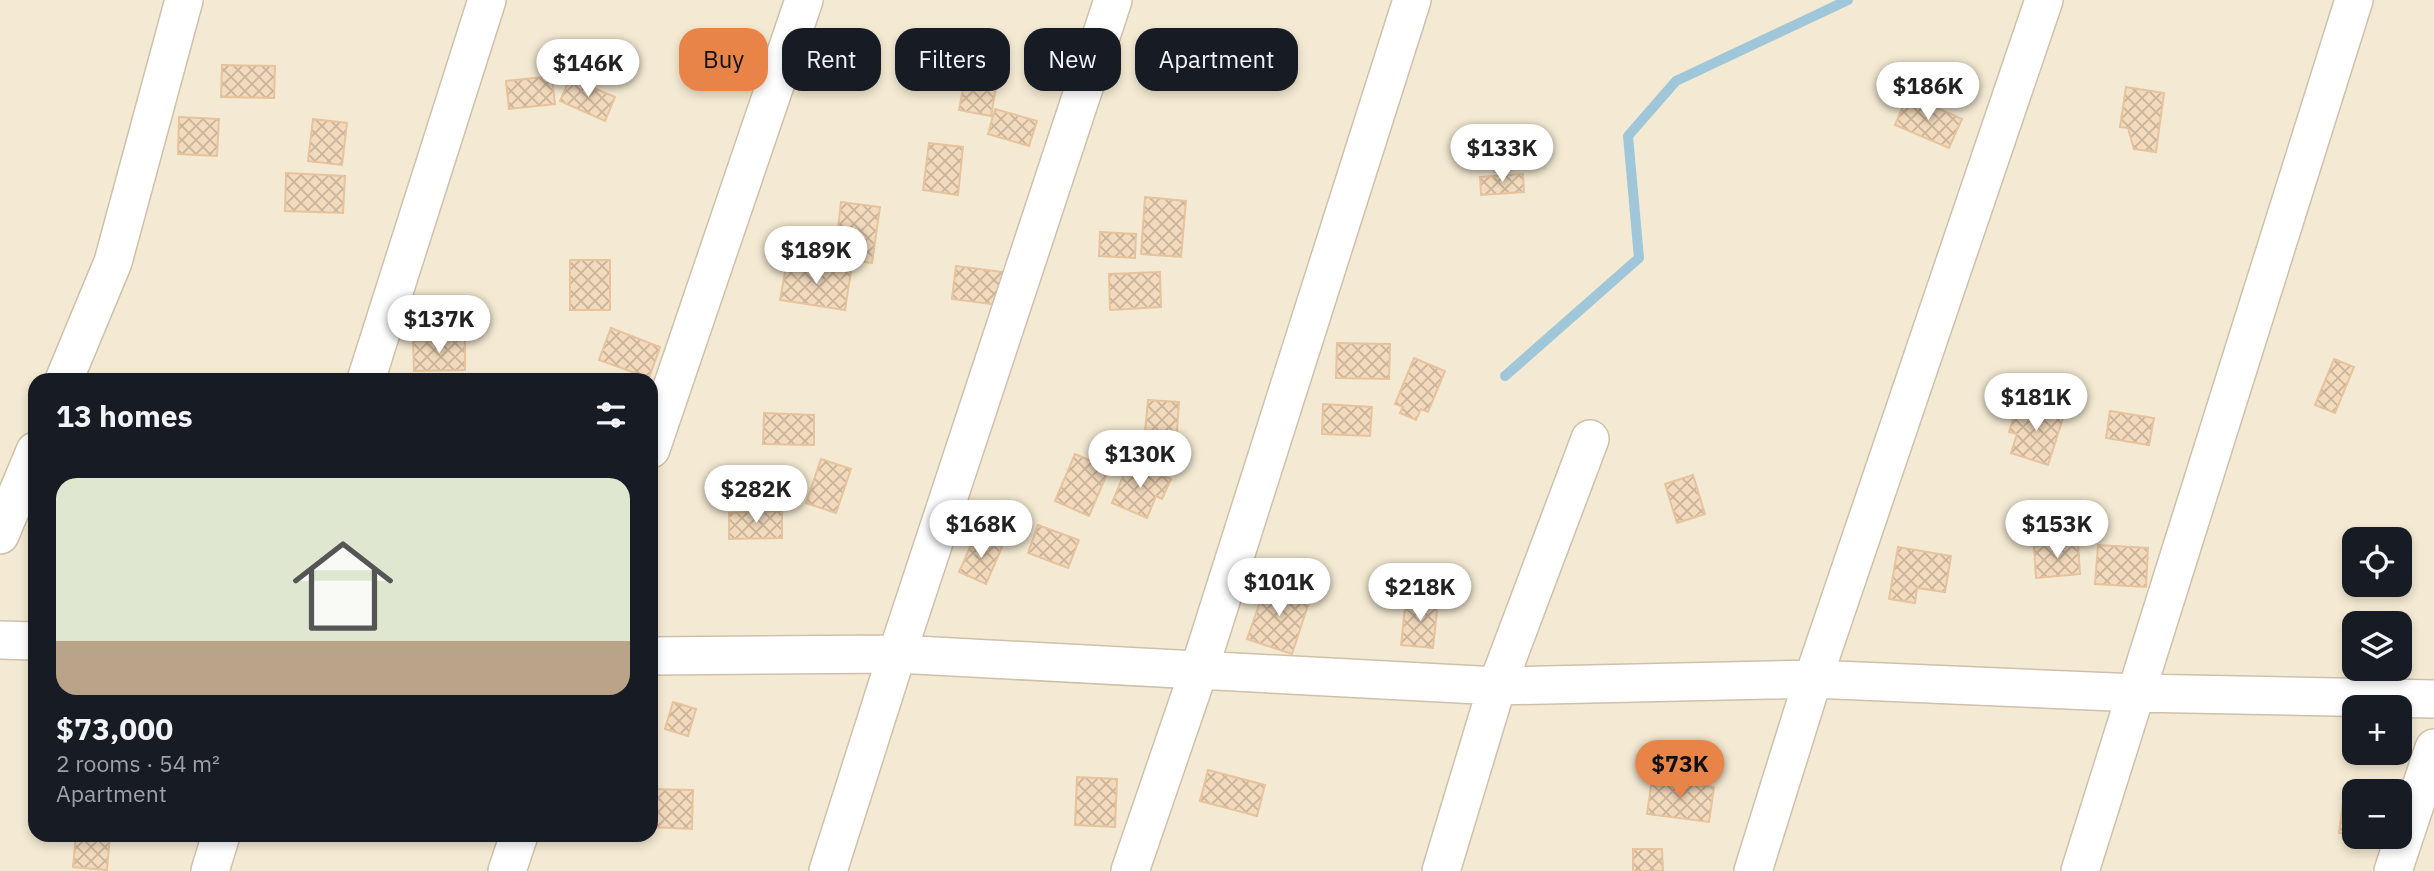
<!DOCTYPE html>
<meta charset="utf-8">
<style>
body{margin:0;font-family:"IBM Plex Sans",sans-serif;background:#20242c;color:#f1f3f6;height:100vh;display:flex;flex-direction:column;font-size:26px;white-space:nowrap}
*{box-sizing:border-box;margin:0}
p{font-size:23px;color:#9ea1a6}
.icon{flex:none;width:38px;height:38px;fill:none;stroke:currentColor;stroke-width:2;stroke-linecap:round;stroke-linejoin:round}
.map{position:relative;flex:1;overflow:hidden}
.side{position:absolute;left:28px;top:373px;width:630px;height:469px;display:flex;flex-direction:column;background:#171b24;border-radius:21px;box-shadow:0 4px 10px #0003}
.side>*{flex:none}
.banner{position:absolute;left:679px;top:28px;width:665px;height:63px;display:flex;gap:14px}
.fabs{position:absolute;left:2342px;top:527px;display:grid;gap:14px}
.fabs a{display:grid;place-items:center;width:70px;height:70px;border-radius:14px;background:#171b24;box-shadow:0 4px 10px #0003;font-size:35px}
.price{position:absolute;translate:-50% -60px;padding:0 16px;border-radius:24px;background:#fff;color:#222;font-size:23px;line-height:46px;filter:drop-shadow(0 2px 4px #0008)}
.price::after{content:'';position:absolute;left:50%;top:42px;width:21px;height:16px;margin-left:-10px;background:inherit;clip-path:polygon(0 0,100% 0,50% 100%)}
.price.selected{background:#e98448;color:#111}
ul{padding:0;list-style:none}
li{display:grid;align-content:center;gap:14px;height:371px;padding:0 28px}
li span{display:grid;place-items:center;height:217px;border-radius:21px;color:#555}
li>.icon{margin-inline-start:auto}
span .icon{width:126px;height:126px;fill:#fffc;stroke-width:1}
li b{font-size:30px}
h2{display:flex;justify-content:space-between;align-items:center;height:84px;padding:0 28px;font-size:30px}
.chip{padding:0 24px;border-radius:21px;background:#171b24;box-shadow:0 4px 10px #0003;font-size:24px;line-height:63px}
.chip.selected{background:#e98448;color:#111}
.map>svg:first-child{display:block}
</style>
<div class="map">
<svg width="2434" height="871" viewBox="0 0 2434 871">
<defs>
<pattern id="building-cross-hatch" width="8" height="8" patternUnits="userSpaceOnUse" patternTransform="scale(1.75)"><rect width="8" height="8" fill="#f3dabc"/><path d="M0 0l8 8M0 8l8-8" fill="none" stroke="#c9b49b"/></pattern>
</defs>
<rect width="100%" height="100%" fill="#fdf7e5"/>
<!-- residential -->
<path fill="#f4ead3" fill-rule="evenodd" d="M0,0H2434V871H0ZM35,380H651V835H35ZM2354,539H2399V584H2354ZM2354,623H2399V668H2354ZM2354,707H2399V752H2354ZM2354,791H2399V836H2354Z"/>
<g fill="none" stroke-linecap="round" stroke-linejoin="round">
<!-- stream -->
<path stroke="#9fc7d9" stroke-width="10" d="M1505,376L1639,258L1628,136L1676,81L1848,0"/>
</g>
<!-- building -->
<path fill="url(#building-cross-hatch)" stroke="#e6c39c" stroke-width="2" d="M968,64L999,70L991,116L959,110Z
M222,65L275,66L274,98L221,97Z
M552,76L555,104L509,109L506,81Z
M570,78L615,97L605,121L560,101Z
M2126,87L2164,93L2156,152L2134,149L2128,128L2120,127Z
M1908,95L1962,119L1949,148L1895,125Z
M995,109L1037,121L1029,146L988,134Z
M179,117L219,119L217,156L178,154Z
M313,119L347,123L342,165L308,161Z
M929,143L963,147L958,195L923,190Z
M286,173L345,176L343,213L285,211Z
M1523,174L1524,192L1481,195L1480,177Z
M1145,197L1186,201L1181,257L1141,254Z
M841,202L880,207L872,263L787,253L790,232L837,238Z
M1100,232L1136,234L1135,258L1099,256Z
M570,260H610V310H570Z
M787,261L851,271L845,310L780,300Z
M956,266L1011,273L1006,306L952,299Z
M1160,272L1161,307L1110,310L1109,274Z
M611,328L660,347L649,378L599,360Z
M465,340V370L414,371L413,341Z
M1337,343L1390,344L1389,379L1336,378Z
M1414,358L1445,371L1428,412L1421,409L1416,420L1400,413L1403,407L1395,404Z
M2334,359L2354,367L2335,413L2315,405Z
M1148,400L1179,402L1176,445L1144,443Z
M2026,403L2064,415L2048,465L2011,453L2017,434L2009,432L2015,412L2023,415Z
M1323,404L1372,407L1370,436L1322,434Z
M2110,411L2154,418L2149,445L2106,438Z
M764,413L814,415V445L763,444Z
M1075,454L1109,469L1089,516L1055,501Z
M821,459L851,469L836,513L806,503Z
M1129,462L1171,479L1162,499L1156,496L1147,518L1112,503Z
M1693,475L1705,514L1677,523L1665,484Z
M782,511V538L729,539V513Z
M1038,525L1079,540L1068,568L1028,553Z
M975,536L1002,547L986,584L959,572Z
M2078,543L2080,574L2036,578L2034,546Z
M2098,545L2148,548L2146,587L2095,584Z
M1898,547L1951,556L1945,592L1917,588L1915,603L1889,599Z
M1267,582L1311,596L1292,654L1247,639Z
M1406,598L1438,601L1433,648L1401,645Z
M673,702L696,709L688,736L665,729Z
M1208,770L1265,785L1257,816L1200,801Z
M1077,777L1117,779L1115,827L1075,825Z
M1652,779L1714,787L1709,822L1647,814Z
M651,789L693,790L692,829L651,827Z
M2343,803L2354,804V835L2339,833Z
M76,835H110L107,870L73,867Z
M1633,849H1662L1663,871H1633Z"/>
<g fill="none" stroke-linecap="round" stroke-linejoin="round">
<defs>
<path id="minor" d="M64,380L113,262L184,0
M366,380L487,0
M651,449L804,0
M0,535L35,451
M0,640L35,641
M651,656L897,654L1497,686L1813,679L2137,693L2434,699
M210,871L221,835
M507,871L519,835
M828,871L897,654L1113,0
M1130,871L1199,670L1412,0
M1441,871L1497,686L1590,439
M1753,871L1813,679L2044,0
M2080,871L2354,0
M2393,871L2434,748"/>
</defs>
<!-- minor casing -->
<use href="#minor" stroke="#cfc0ab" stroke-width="40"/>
<!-- minor -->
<use href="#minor" stroke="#fff" stroke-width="37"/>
</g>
</svg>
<div class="fabs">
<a><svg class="icon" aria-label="locate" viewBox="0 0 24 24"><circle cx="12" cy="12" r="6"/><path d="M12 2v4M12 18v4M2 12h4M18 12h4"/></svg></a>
<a><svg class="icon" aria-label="layers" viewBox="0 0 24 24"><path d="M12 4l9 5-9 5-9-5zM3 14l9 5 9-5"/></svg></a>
<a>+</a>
<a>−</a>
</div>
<b class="price" style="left:588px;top:99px">$146K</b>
<b class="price" style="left:1928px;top:122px">$186K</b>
<b class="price" style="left:1502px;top:184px">$133K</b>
<b class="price" style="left:816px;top:286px">$189K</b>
<b class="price" style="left:439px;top:355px">$137K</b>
<b class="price" style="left:2036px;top:433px">$181K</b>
<b class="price" style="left:1140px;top:490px">$130K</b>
<b class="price" style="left:756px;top:525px">$282K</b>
<b class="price" style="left:981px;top:560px">$168K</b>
<b class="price" style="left:2057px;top:560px">$153K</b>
<b class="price" style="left:1279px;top:618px">$101K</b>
<b class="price" style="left:1420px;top:623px">$218K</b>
<b class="price selected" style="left:1680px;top:800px">$73K</b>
<div class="banner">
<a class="chip selected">Buy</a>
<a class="chip">Rent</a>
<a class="chip">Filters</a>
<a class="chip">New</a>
<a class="chip">Apartment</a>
</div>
<section class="side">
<h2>13 homes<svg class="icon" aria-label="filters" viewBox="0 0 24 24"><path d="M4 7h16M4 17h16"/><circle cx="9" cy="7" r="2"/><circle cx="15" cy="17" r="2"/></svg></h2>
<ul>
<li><span style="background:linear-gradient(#dfe7d0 75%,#b9a48a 0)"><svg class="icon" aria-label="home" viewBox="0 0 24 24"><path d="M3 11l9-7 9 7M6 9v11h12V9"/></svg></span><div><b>$73,000</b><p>2 rooms · 54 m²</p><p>Apartment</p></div></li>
</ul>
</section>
</div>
